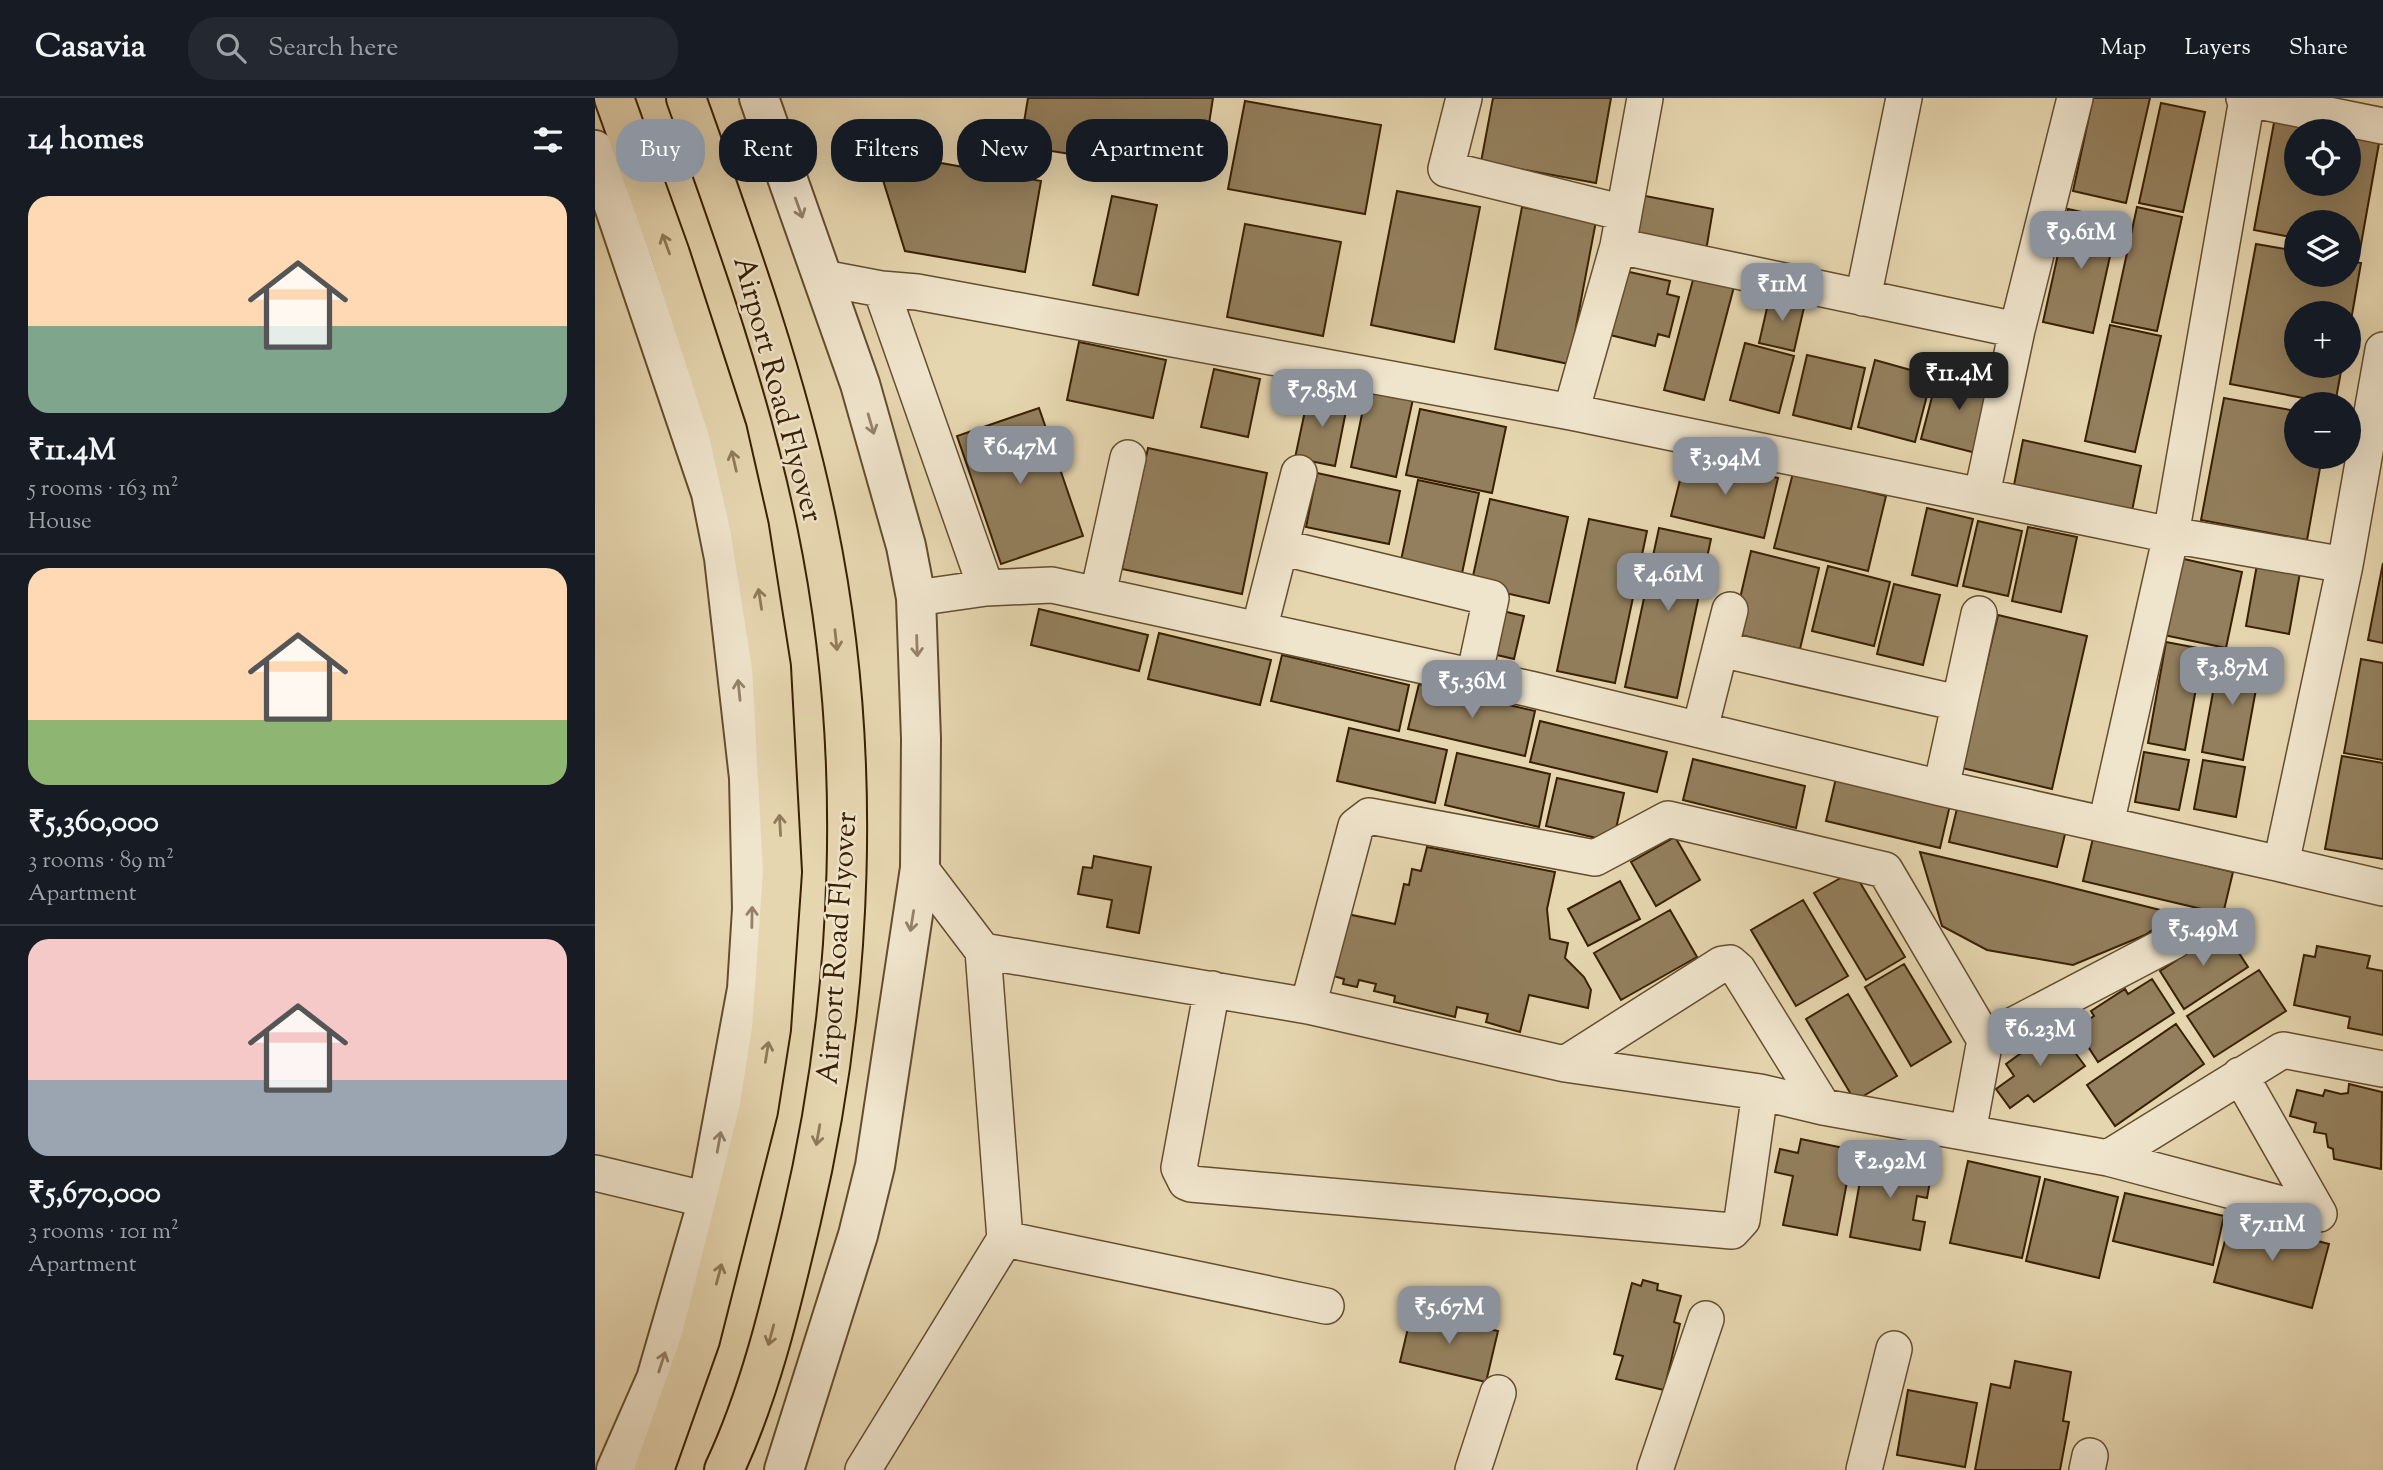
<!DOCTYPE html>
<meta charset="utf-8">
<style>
body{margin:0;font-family:"Sorts Mill Goudy",serif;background:#242831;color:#f1f3f6;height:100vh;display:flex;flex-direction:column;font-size:26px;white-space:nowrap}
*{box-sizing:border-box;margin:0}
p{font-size:23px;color:#9ea1a6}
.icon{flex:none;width:38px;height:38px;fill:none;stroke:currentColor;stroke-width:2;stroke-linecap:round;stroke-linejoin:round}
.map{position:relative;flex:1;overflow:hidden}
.sheet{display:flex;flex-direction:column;background:#171b24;width:595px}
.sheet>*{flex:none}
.guide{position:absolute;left:21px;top:21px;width:665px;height:63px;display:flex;gap:14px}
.buttons{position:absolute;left:1689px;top:21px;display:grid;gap:14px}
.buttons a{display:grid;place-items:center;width:77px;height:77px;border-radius:50%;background:#171b24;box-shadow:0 7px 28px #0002;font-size:35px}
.price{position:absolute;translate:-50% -60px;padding:0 16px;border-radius:14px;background:#8c9099;color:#fff;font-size:23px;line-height:46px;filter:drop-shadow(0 2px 4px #0008)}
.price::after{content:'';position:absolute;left:50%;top:42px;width:21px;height:16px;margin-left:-10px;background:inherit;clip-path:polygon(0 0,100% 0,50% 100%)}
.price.selected{background:#222;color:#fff}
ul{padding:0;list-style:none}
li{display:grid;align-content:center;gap:14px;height:371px;padding:0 28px}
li+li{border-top:2px solid #363941}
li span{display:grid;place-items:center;height:217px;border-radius:21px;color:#555}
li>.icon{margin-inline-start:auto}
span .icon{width:126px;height:126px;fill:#fffc;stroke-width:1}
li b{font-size:30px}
h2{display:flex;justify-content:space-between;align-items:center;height:84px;padding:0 28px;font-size:30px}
.chip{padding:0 24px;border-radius:28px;background:#171b24;box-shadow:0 7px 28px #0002;font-size:24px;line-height:63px}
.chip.selected{background:#8c9099;color:#fff}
header{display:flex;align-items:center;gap:42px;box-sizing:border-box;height:98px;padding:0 35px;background:#171b24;border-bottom:2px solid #363941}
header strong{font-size:33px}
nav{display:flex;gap:38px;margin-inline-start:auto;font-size:24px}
.search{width:490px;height:63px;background:#242831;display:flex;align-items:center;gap:18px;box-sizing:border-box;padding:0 24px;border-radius:28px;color:#9ea1a6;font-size:26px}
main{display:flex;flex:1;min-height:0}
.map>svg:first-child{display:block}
</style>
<header>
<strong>Casavia</strong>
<div class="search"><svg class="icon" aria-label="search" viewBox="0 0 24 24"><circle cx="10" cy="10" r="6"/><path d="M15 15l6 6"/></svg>Search here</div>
<nav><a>Map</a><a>Layers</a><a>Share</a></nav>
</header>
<main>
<section class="sheet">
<h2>14 homes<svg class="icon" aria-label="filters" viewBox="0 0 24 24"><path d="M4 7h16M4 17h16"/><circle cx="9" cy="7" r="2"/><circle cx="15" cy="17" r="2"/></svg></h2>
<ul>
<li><span style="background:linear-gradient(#ffd9b3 60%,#7fa58c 0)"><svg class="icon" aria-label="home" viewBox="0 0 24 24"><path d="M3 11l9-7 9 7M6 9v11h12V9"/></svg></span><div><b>₹11.4M</b><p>5 rooms · 163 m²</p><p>House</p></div></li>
<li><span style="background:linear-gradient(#ffd9b3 70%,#8fb573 0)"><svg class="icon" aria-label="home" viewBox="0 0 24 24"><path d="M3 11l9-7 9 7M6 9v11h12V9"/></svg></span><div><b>₹5,360,000</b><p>3 rooms · 89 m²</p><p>Apartment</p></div></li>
<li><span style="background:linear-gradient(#f6c9c9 65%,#9aa5b1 0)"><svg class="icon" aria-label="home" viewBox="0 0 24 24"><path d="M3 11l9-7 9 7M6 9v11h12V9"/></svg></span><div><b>₹5,670,000</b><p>3 rooms · 101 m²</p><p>Apartment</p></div></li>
</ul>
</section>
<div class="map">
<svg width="1788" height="1372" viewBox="0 0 1788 1372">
<rect width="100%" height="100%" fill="#e6d6b0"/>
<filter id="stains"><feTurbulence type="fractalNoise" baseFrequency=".00286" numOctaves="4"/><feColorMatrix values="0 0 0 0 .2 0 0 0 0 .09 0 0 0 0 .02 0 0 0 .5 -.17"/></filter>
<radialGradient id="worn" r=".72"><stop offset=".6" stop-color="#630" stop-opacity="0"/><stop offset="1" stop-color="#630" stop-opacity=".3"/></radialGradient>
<!-- building -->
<path fill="#937f5d" stroke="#392003" stroke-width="2" fill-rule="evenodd" d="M433,0H618L606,77L425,48Z
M898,0H1016L1001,85L886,64Z
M1498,0H1555L1531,105L1478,93Z
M650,3L786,27L770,116L633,91Z
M1566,5L1610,14L1588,114L1544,105Z
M1681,14L1786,34L1765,152L1754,150V124H1701V140L1659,132ZM1701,33H1754V86H1701Z
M279,53L446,83L430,174L310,153Z
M802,93L885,109L859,244L776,227Z
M1040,96L1118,111L1111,153L1032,138Z
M517,98L562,107L543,197L498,187Z
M927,109L1001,123L974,266L900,251Z
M1542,109L1587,119L1562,233L1517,224Z
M1473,111L1523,122L1498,235L1448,224Z
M650,126L746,144L728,238L632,219Z
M1661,146L1701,153V177H1754V163L1766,165L1754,234V215H1701V268H1747L1740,306L1635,286Z
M1030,173L1075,183L1072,196L1084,199L1074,239L1063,236L1060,248L1015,237Z
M1100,174L1140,185L1109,302L1069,292Z
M1175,197L1210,205L1199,253L1164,245Z
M1515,227L1566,238L1540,354L1490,343Z
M484,244L571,262L558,320L472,302Z
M1150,245L1199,258L1184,315L1135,302Z
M1212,257L1270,270L1256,331L1198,317Z
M1280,262L1337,278L1320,344L1263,329Z
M619,271L665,281L653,339L606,329Z
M1344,272L1403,287L1385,356L1326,341Z
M772,292L818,301L801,379L756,369Z
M714,294L753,303L740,368L700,360Z
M1629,300L1701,313V359H1727L1712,442L1606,422Z
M444,310L488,438L406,466L362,338Z
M825,311L911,329L897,395L811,377Z
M1428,342L1546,368L1537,413L1419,387Z
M553,350L672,375L647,496L527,471Z
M1091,358L1183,380L1169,440L1076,418Z
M722,375L805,393L794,446L711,429Z
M1198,375L1291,398L1273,473L1179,450Z
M823,382L884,395L866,480L805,467Z
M895,401L973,419L954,505L876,487Z
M1332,410L1378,421L1362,488L1317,477Z
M994,421L1052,433L1020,585L962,573Z
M1383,423L1427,433L1413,498L1368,488Z
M1433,429L1482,439L1466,514L1417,503Z
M1064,430L1116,441L1082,600L1030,589Z
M1156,453L1224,470L1205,551L1137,535Z
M1580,459L1647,474L1631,550L1564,536Z
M1663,461L1706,469L1694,536L1651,528Z
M1788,465V545L1773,542Z
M1233,468L1295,484L1279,548L1217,533Z
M1299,486L1345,497L1328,567L1282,556Z
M444,511L553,537L544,573L436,547Z
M899,511L929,518L919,561L889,554Z
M1403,517L1492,538L1457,691L1367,670Z
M564,535L676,562L665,607L553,581Z
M1571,544L1608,551L1590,652L1553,645Z
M1625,556L1666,564L1648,662L1607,654Z
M687,557L814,587L804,633L676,603Z
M1766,561L1788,565V662L1749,655Z
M824,586L940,613L930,658L813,631Z
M945,623L1072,654L1062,694L935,664Z
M754,630L852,652L840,705L742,683Z
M1549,654L1594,662L1584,712L1540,704Z
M862,655L955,676L944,729L850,707Z
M1747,658L1788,665V761L1730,751Z
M1098,661L1210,688L1201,730L1088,702Z
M1608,662L1650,669L1641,719L1599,711Z
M962,680L1029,695L1018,744L951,728Z
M1241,680L1355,707L1345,750L1231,723Z
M1364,702L1472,728L1462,769L1354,744Z
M1080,739L1105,782L1061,808L1036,764Z
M1498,740L1638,774L1628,816L1488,783Z
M832,749L960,774L952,811L955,841L973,845L970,860L989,879L996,892L993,910L934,897L925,934L891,924L893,916L862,909L860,919L799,904L800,898L779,893L781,886L764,882L762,889L748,886L749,881L735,877L752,816L800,826L809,786L814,787L817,771L826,773Z
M1325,754L1454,784L1581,816L1550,837L1478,867L1392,852L1347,828Z
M499,758L556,769L544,835L512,829L517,802L483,796L488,769L497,770Z
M1258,773L1310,859L1271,882L1219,795Z
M1025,783L1045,821L993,848L973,811Z
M1208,802L1253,878L1201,908L1156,832Z
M1075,812L1102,859L1026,902L999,855Z
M1629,832L1653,869L1589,911L1565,873L1582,862L1579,858L1612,836L1615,841Z
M1722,848L1775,858L1772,870L1788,873V937L1753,930L1755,919L1699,907L1709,857L1720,859Z
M1309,866L1356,944L1316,968L1270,889Z
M1664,872L1691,913L1619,959L1592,918Z
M1557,881L1579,915L1503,964L1481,930L1499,918L1496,913L1530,891L1533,896Z
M1253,896L1302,978L1260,1003L1211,921Z
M1458,925L1490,968L1439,1004L1433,997L1415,1010L1401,991L1419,978L1411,966L1440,945L1437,941Z
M1581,926L1609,966L1520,1028L1492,987Z
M1754,986L1787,994L1786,1071L1739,1061L1738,1051L1733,1049L1731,1036L1719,1034L1721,1025L1695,1018L1702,992L1728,998L1730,992L1746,996L1753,995Z
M1206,1041L1258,1052L1242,1137L1188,1127L1198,1078L1180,1074L1185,1051L1203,1055Z
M1271,1050L1321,1059L1318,1074L1336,1078L1332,1100L1322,1098L1318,1122L1330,1124L1325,1152L1255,1139Z
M1373,1063L1445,1079L1427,1160L1355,1145Z
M1450,1081L1523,1099L1504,1180L1431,1163Z
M1530,1095L1629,1118L1618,1167L1518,1143Z
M1636,1120L1734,1146L1717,1210L1619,1184Z
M1048,1182L1063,1186L1062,1192L1086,1198L1079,1224L1085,1226L1069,1292L1021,1281L1028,1258L1019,1256L1037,1185L1046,1188Z
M817,1213L903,1233L891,1284L805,1264Z
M1420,1263L1476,1274L1468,1323L1474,1324L1465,1372H1380L1396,1286L1415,1290Z
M1313,1292L1382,1305L1370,1369L1302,1357Z"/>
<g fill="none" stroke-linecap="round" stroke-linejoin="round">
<defs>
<path id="minor" d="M869,0L851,71L1029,115
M1649,0L1788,28
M1023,148L1422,232
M228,180L286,191L322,194L976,314L1576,437L1750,467
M286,191L391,490
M1268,200L1309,0
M976,314L1023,148L1050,0
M1387,396L1422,232L1480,0
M685,449L896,500L879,579
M503,496L533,360
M321,500L391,490L457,487L935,591L1346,690L1686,766L1750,467L1788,252
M664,532L704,375
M1125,551L1363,605
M1105,631L1135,512
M1346,690L1384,516
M1511,726L1576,437L1652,1
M1686,766L1788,790
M388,853L713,908L970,966L1165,994L1228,1009L1513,1060L1724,1116L1645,977
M617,891L584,1070L591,1084L596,1086L1137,1133L1147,1122L1165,994
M713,908L761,728L774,718L1000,760L1073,721L1290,772L1390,942L1373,1034
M1390,942L1579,843
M970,966L1127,866L1135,865L1143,872L1228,1009
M1513,1060L1688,952L1788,971
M0,1075L113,1102
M410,1141L731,1208
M268,1372L410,1141L388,853L325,770
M878,1372L903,1295
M1060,1372L1111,1221
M1269,1372L1299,1251
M1492,1372L1495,1358"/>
<path id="tertiary" d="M164,0L265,286L311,448L321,500L326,641L325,770L280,1068L263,1137L189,1372
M0,52L116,395L129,460L154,680L157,811L152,891L113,1102L61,1281L21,1372"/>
<path id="primary" d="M19,0L75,156L132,332L154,429L176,569L187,774L176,931L163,1013L105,1242L59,1372
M91,0C141,140 192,280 222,426C269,653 259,897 206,1122C186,1206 166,1293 129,1372"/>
</defs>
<!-- minor casing -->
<use href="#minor" stroke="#644e2e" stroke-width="38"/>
<!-- tertiary casing -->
<use href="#tertiary" stroke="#644e2e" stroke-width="42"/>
<!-- primary casing -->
<use href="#primary" stroke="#392003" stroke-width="42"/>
<!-- minor -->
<use href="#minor" stroke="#efe4cc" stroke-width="35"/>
<!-- tertiary -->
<use href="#tertiary" stroke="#efe4cc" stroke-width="38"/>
<!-- primary -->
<use href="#primary" stroke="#e6d6b0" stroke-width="38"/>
</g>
<!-- one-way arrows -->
<defs><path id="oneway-shaft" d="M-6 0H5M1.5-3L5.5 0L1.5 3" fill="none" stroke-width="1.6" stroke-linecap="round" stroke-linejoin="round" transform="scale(1.75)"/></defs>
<g stroke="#948268">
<use href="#oneway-shaft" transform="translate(204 110) rotate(70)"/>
<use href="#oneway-shaft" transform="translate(276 326) rotate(74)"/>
<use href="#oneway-shaft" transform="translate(322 548) rotate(88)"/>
<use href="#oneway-shaft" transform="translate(144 592) rotate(-96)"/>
<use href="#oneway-shaft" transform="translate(157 819) rotate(-89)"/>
<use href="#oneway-shaft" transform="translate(317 823) rotate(99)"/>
<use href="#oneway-shaft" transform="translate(124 1044) rotate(-80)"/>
<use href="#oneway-shaft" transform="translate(67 1264) rotate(-72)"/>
</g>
<g stroke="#907b5a">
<use href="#oneway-shaft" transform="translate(71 146) rotate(-110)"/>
<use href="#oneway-shaft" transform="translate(139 363) rotate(-103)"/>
<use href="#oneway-shaft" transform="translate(165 501) rotate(-99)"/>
<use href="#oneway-shaft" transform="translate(241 542) rotate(84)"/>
<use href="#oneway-shaft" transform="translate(185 727) rotate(-93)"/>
<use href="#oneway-shaft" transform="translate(172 954) rotate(-81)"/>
<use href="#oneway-shaft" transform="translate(223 1037) rotate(100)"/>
<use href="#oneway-shaft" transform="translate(124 1176) rotate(-75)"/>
<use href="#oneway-shaft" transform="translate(176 1237) rotate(105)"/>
</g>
<g text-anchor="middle" stroke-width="5" stroke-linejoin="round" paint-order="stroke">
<!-- street labels -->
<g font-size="30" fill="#392003" stroke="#efe4cc">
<text transform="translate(184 291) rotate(75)" y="10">Airport Road Flyover</text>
<text transform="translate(241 850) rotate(-86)" y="10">Airport Road Flyover</text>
</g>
</g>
<rect width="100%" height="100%" filter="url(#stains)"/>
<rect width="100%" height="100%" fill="url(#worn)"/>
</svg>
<div class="buttons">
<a><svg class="icon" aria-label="locate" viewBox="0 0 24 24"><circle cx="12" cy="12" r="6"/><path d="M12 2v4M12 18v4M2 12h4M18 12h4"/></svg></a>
<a><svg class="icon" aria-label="layers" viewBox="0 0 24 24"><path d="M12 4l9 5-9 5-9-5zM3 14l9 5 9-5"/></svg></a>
<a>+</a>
<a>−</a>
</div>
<b class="price" style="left:1486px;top:173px">₹9.61M</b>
<b class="price" style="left:1187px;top:225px">₹11M</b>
<b class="price selected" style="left:1364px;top:314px">₹11.4M</b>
<b class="price" style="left:727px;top:331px">₹7.85M</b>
<b class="price" style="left:425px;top:388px">₹6.47M</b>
<b class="price" style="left:1130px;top:399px">₹3.94M</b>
<b class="price" style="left:1073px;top:515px">₹4.61M</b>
<b class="price" style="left:1637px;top:609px">₹3.87M</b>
<b class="price" style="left:877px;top:622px">₹5.36M</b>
<b class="price" style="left:1608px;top:870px">₹5.49M</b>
<b class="price" style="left:1445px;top:970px">₹6.23M</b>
<b class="price" style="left:1295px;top:1102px">₹2.92M</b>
<b class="price" style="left:1677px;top:1165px">₹7.11M</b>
<b class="price" style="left:854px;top:1248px">₹5.67M</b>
<div class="guide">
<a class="chip selected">Buy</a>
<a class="chip">Rent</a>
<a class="chip">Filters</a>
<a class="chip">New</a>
<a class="chip">Apartment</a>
</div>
</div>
</main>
